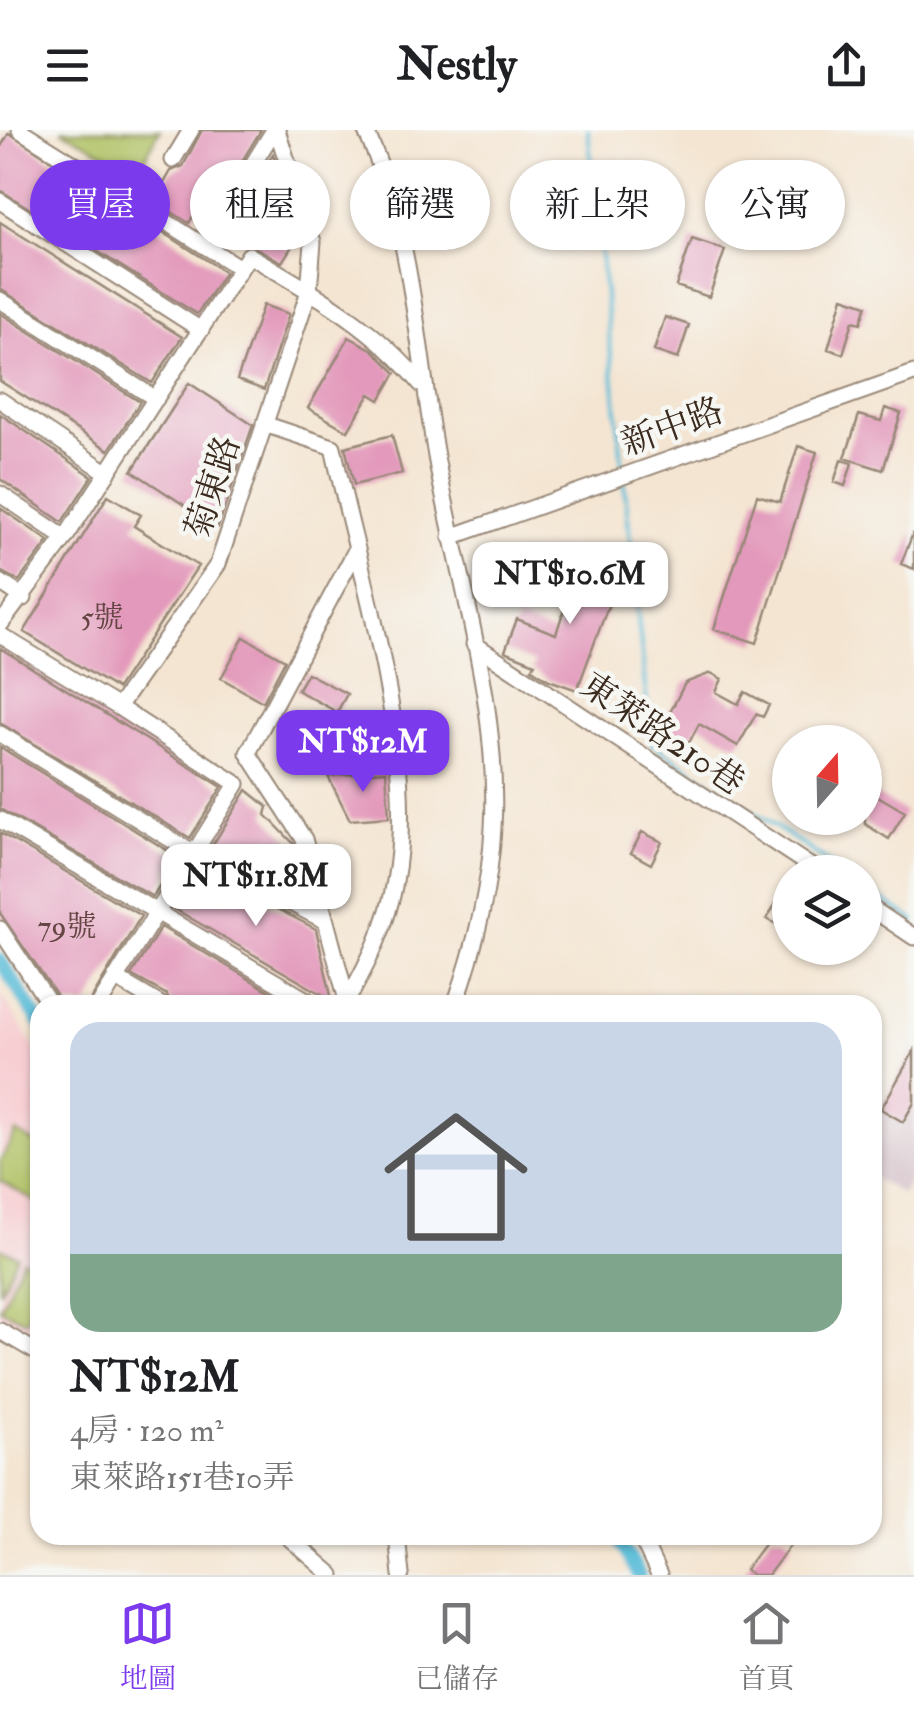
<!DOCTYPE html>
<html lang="zh-TW">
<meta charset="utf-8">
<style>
body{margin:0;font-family:"IM FELL Double Pica","Noto Serif TC",serif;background:#f2f2f2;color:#202124;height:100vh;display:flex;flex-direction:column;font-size:38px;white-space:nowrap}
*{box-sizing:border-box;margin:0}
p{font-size:32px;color:#757577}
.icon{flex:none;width:55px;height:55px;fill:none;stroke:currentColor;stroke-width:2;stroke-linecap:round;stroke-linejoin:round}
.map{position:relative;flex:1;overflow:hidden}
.details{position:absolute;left:30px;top:865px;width:852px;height:550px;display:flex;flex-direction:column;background:#fff;border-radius:30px;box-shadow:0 2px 8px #0004}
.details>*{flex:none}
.top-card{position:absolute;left:30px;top:30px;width:855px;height:90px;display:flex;gap:20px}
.needle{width:65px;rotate:20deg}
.controls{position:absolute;left:772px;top:595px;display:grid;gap:20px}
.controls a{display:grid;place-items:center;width:110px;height:110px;border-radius:50%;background:#fff;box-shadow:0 2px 8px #0004;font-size:50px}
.price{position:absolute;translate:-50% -85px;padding:0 22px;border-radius:20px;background:#fff;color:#222;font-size:32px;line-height:65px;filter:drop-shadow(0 2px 5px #0008)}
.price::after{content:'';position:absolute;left:50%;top:60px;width:30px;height:22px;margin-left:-15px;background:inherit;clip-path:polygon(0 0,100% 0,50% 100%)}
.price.active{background:#7c3aed;color:#fff}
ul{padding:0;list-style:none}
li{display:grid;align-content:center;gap:20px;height:530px;padding:0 40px}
li span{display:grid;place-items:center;height:310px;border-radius:30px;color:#555}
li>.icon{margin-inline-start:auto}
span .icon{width:180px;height:180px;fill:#fffc;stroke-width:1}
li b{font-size:42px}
.chip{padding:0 35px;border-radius:45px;background:#fff;box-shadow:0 2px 8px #0004;font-size:35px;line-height:90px}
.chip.active{background:#7c3aed;color:#fff}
header{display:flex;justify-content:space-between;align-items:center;height:130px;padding:0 40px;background:#fff;font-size:45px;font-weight:700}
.tabs{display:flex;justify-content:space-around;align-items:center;height:140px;border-top:2px solid #e0e0e0;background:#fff;font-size:28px;color:#757577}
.tabs a{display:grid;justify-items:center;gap:5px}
.tabs .active{color:#7c3aed}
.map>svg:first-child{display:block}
</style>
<header><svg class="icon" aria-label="menu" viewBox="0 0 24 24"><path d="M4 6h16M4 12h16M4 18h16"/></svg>Nestly<svg class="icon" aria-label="share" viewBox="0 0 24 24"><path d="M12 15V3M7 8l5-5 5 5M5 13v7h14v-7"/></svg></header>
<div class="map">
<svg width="914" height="1445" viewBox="0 0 914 1445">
<rect width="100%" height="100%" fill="#f6f6f2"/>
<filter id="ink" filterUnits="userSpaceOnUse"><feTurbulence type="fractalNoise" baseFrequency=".01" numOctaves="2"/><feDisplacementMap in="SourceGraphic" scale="20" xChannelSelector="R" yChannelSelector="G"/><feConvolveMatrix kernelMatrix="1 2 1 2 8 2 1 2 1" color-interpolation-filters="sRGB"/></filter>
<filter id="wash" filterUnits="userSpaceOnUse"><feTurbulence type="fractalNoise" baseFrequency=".0048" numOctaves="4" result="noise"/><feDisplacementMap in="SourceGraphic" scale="40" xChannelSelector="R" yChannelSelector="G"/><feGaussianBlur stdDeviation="2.25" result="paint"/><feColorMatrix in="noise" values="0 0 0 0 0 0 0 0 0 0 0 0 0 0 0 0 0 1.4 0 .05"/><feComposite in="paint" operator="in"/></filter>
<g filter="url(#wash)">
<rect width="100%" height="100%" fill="#f4e5d2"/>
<!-- built -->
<path fill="#f7cfd3" d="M0,862L40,927V1209L0,1186Z"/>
<!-- industrial -->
<path fill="#d2bdc7" d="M914,918V1042L902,1064L873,1048V990Z"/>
<!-- green -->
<path fill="#afc164" stroke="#757641" stroke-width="2.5" d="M61,0H160L138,41Z
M16,1002L40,1016V1074L0,1051V1031Z
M0,1118L17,1125L0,1162Z
M22,1129L40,1137V1161L26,1191L0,1179Z"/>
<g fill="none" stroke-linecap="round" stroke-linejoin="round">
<!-- stream -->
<path stroke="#59bcd8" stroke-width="4" d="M588,0L623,341
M624,351L651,613L843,742
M865,758L914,791"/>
<!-- canal -->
<path stroke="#59bcd8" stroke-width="14" d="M0,830L40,893
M616,1405L639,1445"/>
</g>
<g id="blocks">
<!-- building -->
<path fill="#e399bb" d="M202,0H261L218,71L207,63L189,93L154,71L171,41L183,36Z
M9,3L225,142L197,184L0,60V18Z
M273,24L281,51L271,68L291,80L290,90L299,105L282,132L238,108L250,88L237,81Z
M0,92L182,207L152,253L0,159Z
M692,109L725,120L709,167L676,156Z
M843,167L867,175L861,193L853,191L843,224L828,219Z
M263,175L289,184L264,260L237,250Z
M0,183L140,272L109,320L0,251Z
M665,187L689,195L678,229L654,221Z
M349,207L373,220L396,243L380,270L370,264L348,301L308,278Z
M189,253L253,295L218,397L132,341Z
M885,278L901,283L883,340L845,328L859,285L881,291Z
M0,284L92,346L62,392L0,349Z
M392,305L402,343L354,355L345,317Z
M798,316L817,322L757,513L714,499L757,365L780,372Z
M841,330L852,333L845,356L834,352Z
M108,365L141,385L134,396L198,436L117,559L24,502Z
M0,378L49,411L19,451L0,441Z
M913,403H914V439L901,434Z
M605,421L626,428L577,560L549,550L532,539L535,533L505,521L517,489L556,504L577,440L596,446Z
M244,507L285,530L263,572L221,548Z
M0,518L222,657L190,708L0,593Z
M307,543L347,564L337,582L297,560Z
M711,543L722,549L716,562L738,574L745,562L769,575L763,587L756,584L738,616L699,594L685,620L658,606L685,553Z
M0,617L178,727L153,767L0,679Z
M386,641L389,687L350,690L328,646Z
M247,660L268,677L266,685L294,714L286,728L302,746L294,762L210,719Z
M871,662L905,682L889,709L865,694V671Z
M642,702L662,712L651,734L631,723Z
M0,703L141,786L88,875H63L0,783Z
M198,738L316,799L332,870L173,778Z
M790,748V791L786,799L767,789Z
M161,797L293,875H172L167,865L131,845Z
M914,921V973L903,992L881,979Z
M771,1405H784L793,1412L768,1445H752L745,1440Z"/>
</g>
</g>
<g filter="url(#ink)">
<use href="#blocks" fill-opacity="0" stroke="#988878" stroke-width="2.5"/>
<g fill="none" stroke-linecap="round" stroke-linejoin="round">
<defs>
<path id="minor" d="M20,0L240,138
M365,0C414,101 417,222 437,332C459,451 500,576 493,698C490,758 475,818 455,875
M173,30L191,0
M0,71L201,200
M229,73L274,0
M0,170L156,269
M0,270L108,343
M264,294L333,317C360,446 419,621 395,751C388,794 368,833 347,871
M0,364L65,408
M451,407L914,243
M0,452L24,468
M0,495L65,408L249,125C313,163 374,196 421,254
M0,505L118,577L218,434L309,161L313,112L277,0
M474,514L819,742
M0,604L193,723L322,789
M0,690L315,875
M865,774L914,807
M0,799L50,875
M115,848L161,875
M348,874L304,709L248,623L355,422
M99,875L237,654L118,577
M0,1201L40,1224
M286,1405L332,1445
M397,1405L401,1445
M640,1405L659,1445"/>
</defs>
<!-- minor casing -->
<use href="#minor" stroke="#988878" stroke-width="19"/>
<!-- minor -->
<use href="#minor" stroke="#fff" stroke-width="15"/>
</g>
</g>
<g text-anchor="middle" stroke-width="9" stroke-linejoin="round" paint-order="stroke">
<!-- number labels -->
<g font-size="30" fill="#654645">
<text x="102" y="497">5號</text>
<text x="67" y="806">79號</text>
</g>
<!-- street labels -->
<g font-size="35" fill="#3b2a1e" stroke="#f6f6f2">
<text transform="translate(672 296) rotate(-20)" y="12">新中路</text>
<text transform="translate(212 357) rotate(-72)" y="12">菊東路</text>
<text transform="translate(663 603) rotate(34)" y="12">東萊路210巷</text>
</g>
</g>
</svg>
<div class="controls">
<a><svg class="needle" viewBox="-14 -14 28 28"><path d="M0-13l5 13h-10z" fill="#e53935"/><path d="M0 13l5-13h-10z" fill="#757577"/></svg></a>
<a><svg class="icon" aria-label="layers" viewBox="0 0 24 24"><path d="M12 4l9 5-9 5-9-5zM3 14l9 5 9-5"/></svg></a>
</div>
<b class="price" style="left:570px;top:497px">NT$10.6M</b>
<b class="price active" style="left:363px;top:665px">NT$12M</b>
<b class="price" style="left:256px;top:799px">NT$11.8M</b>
<div class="top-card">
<a class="chip active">買屋</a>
<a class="chip">租屋</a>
<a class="chip">篩選</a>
<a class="chip">新上架</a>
<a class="chip">公寓</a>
</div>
<section class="details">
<ul>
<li><span style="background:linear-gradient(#c9d6e8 75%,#7fa58c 0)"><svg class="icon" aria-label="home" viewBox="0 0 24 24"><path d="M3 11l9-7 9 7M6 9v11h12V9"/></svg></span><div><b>NT$12M</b><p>4房 · 120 m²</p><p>東萊路151巷10弄</p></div></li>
</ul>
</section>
</div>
<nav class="tabs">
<a class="active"><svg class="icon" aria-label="map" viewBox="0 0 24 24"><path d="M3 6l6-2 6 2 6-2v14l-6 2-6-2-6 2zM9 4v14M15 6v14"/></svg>地圖</a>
<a><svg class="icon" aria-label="saved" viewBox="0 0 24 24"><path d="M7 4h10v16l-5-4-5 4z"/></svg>已儲存</a>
<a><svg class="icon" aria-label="home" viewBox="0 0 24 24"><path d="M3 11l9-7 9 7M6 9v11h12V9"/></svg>首頁</a>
</nav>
